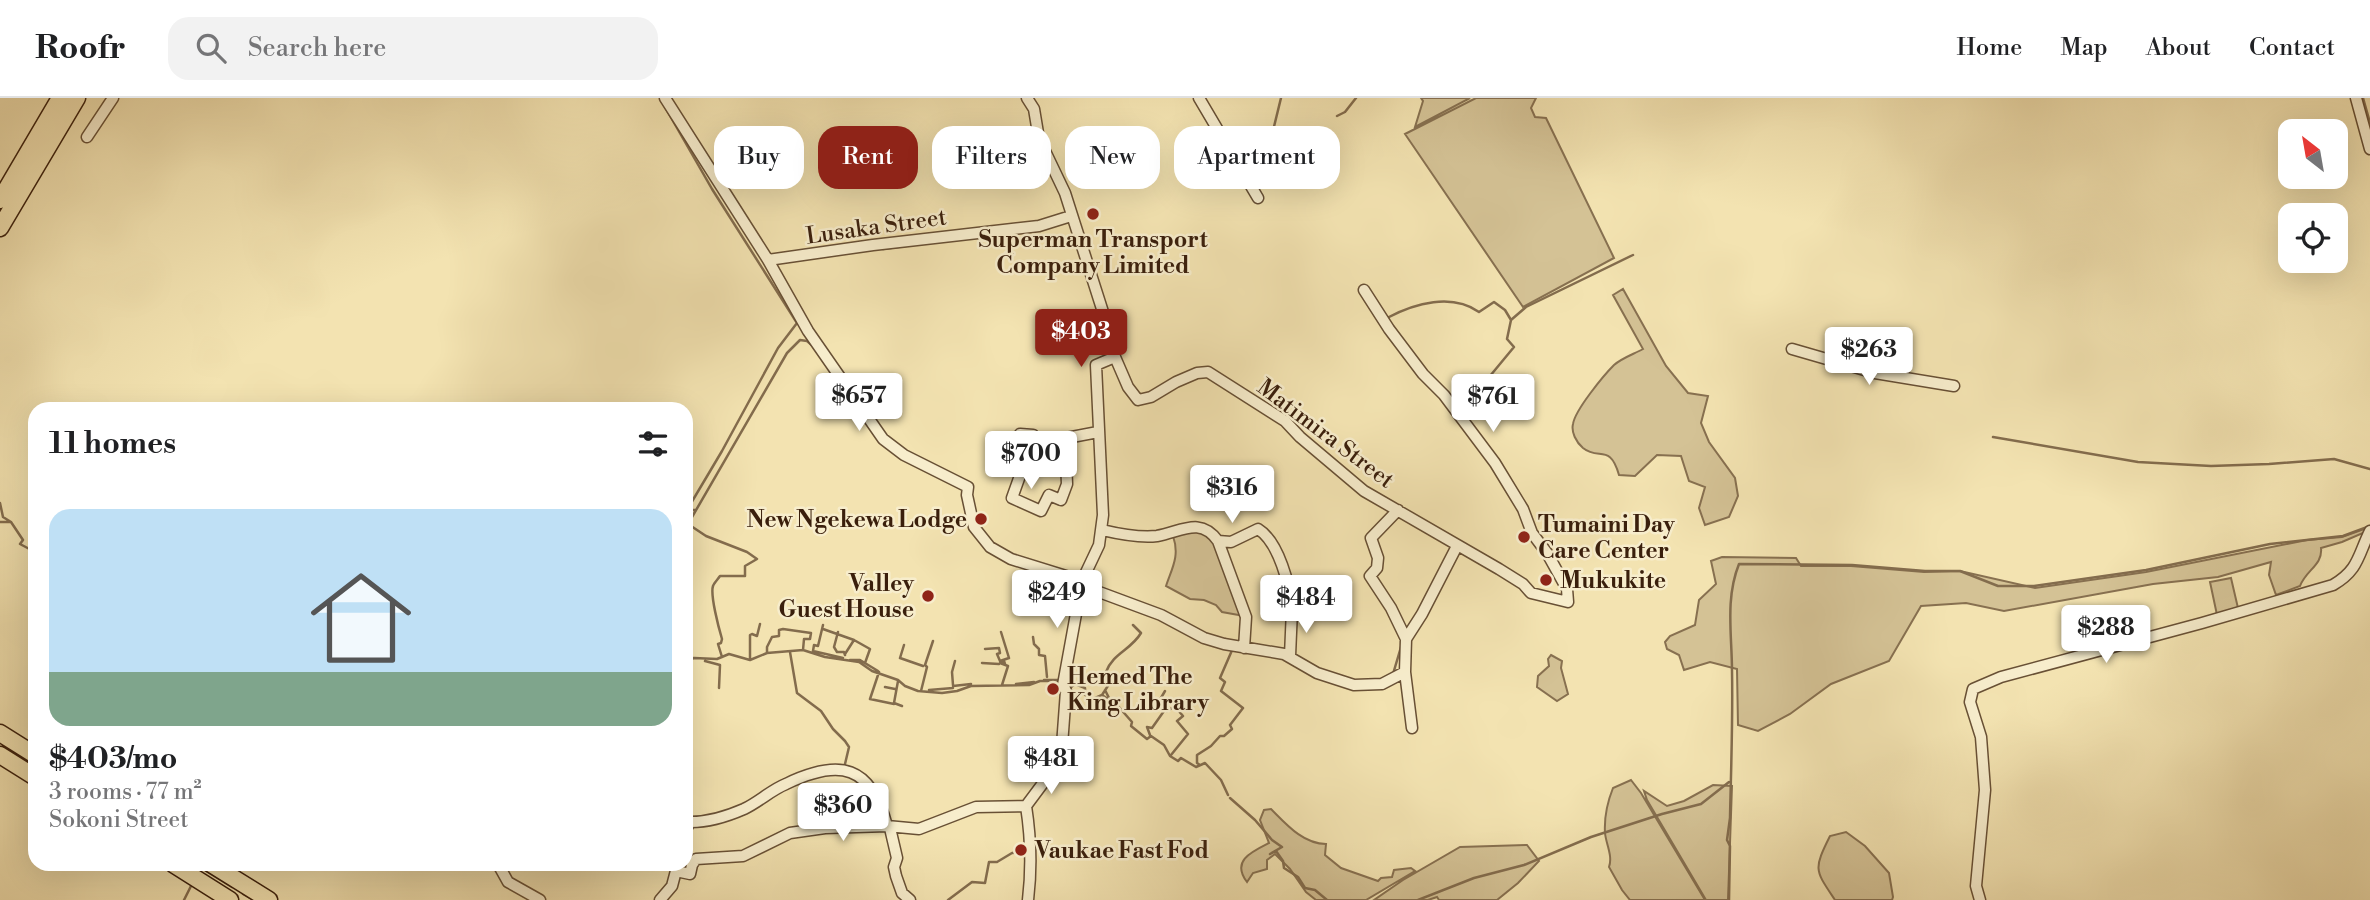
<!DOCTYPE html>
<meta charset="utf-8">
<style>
body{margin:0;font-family:"Libre Bodoni",serif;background:#f2f2f2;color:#202124;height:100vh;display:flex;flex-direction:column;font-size:26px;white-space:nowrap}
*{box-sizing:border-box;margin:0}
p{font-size:23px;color:#757577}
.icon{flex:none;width:38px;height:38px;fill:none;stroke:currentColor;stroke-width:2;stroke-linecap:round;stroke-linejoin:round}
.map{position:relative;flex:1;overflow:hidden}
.panel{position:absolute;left:28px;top:304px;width:665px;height:469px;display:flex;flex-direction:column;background:#fff;border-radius:21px;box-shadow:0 7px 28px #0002}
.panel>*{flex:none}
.guide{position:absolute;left:714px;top:28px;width:665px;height:63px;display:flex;gap:14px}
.needle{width:46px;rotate:329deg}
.tools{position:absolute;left:2278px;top:21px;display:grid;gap:14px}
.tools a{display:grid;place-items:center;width:70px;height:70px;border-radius:14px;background:#fff;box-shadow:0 7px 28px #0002;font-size:35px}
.price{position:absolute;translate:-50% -60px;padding:0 16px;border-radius:7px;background:#fff;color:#222;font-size:23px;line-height:46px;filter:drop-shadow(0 2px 4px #0008)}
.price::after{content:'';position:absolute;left:50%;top:42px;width:21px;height:16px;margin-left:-10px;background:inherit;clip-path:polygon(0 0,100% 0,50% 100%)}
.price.active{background:#8f2418;color:#fff}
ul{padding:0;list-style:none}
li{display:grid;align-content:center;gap:14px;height:371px;padding:0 21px}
li span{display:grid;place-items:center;height:217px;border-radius:21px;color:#555}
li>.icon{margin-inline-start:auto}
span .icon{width:126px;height:126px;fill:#fffc;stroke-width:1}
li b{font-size:30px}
h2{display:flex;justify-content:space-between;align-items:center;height:84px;padding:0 21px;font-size:30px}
.tag{padding:0 24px;border-radius:21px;background:#fff;box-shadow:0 7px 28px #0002;font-size:24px;line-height:63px}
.tag.active{background:#8f2418;color:#fff}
header{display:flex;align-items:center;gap:42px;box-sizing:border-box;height:98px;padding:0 35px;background:#fff;border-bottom:2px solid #e0e0e0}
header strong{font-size:33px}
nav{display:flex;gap:38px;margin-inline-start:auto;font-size:24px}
.search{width:490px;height:63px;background:#f2f2f2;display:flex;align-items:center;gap:18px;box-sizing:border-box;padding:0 24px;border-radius:21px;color:#757577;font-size:26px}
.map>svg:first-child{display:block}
</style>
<header>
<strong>Roofr</strong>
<div class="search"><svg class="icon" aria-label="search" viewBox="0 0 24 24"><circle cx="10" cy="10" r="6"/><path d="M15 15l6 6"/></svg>Search here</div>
<nav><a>Home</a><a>Map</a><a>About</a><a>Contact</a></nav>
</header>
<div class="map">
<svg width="2370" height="802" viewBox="0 0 2370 802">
<rect width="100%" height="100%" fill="#f3e3b1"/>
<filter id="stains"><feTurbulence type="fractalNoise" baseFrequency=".00286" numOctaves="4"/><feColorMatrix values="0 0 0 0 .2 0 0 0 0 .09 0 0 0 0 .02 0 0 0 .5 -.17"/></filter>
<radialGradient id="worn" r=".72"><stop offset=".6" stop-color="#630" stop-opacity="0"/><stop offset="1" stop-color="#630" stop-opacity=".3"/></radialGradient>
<!-- green -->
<path fill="#d4c295" stroke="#877050" stroke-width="2" d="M1421,0H1470L1415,29L1423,3Z
M1476,0H1536L1531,10L1535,19L1546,20L1614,160L1523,209L1405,36Z
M1623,191L1666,268L1688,295L1708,298L1701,325L1709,344L1735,380L1738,398L1729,419L1705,427L1699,410L1705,389L1689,383L1681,358L1657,357L1635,378L1619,377C1610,345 1599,363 1583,350C1576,344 1571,334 1573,326C1575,312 1604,277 1614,267C1622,260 1634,256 1643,251L1613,197Z
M2370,429V432L2342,444L2321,450C2323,467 2306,472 2300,488L2276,497L2269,477L2271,464L2218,479L2153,486L2004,513L1966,505L1921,508L1889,563L1831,586L1790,616L1758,633L1738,627L1737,571L1710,564L1684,572L1679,557L1667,551L1665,544L1670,538L1695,527L1699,502L1716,486L1711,463L1722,459L1796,460L1801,468H1851L1924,474L1960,473L2035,490L2146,474L2307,442L2342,439Z
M1203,432L1220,453L1244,518L1222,514L1216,507L1204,502L1190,501L1166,488C1172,470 1180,458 1173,438L1181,433Z
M2231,480L2238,510L2217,517L2210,484Z
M1551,557L1562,563L1561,570L1568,596L1557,603L1537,589L1538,578L1549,568L1548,561Z
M1631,682L1641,695L1705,802H1630L1622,792L1609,769C1613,758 1606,746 1605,735C1604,718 1607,705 1613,690Z
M1713,687L1732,688L1728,802H1706L1647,702L1644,693L1667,708L1684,703Z
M1271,711C1286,726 1303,746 1326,746L1325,757L1341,770L1378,783L1381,780L1392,779L1394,772L1411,770L1415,773L1366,802H1316L1306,794L1290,771L1275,756L1267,762V771L1253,775L1247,784C1231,763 1251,754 1269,745L1260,722L1264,712Z
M1846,734L1865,748L1889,775L1893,799L1892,802H1835C1815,772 1813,772 1830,738Z
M1527,747L1539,763L1518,785L1497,802H1439L1437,799L1428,802H1374L1403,782L1460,749Z"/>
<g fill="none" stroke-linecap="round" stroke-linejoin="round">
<!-- stream -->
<path stroke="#836c4d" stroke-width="2.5" d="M2363,0L2370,25
M665,9L712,91L797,225L778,250L722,353L687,412H696
M1337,18L1345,14L1356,0
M1241,68L1270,45L1281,0
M883,151L928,145
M1387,220C1415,205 1452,195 1479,214L1494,204L1505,212L1511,222
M1490,278L1514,249L1507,241L1511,222L1526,209L1633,157
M1993,339L2138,364L2211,368L2269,366L2334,361L2370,371
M0,405L3,419L11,424L23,442L20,446L35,454
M0,424H11
M1073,509L1075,495
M823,531L854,542L845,556
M838,534L834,549L837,554H844L845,557
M1001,534L1009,560L1000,563H1004L1005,566L1000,565L1008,568L1002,587
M1033,539L1034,546L1039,551V557L1045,558L1047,579
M854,542L870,551L865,565
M904,547L900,560L923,568
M985,551L999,550L1000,555L997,556L1000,563
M813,553L843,560
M813,553L814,547L818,548L823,527
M790,554L797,595L821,613L833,631L845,643L849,649L845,666
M767,555V549L772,539L779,538V532L783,531L811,535L810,541H804L803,552
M722,559L718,546L721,545L722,541C719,531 710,497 713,488C714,485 718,481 720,478H745V468L757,461L747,454L706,438L688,426L787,255L800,242L807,243L814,249
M750,560V537L752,536L757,538L760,526
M850,562H860L878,573
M686,563L694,560L717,561L729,556L750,562L767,555L803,552L825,559L859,564L872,573L898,582L905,588L918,593L942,595L957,593L971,588L1029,587L1040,583H1060
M686,563L690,587
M705,563L720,567L719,590
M982,565L999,566
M879,574L870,601L894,606
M1393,576L1401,549
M1044,582H1058
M898,583L894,605L902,608
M1016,586L1034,584
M953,587L952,574L955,563
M953,588L971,586
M1066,588L1070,590L1075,586L1085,590V597L1093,601L1102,597L1118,608L1132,624L1131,628L1147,641L1151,638L1164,647L1170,658L1178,663L1181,660L1196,669L1205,665L1221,682L1228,697
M885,589L895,591
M929,592L953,590
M1105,592L1109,600L1108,603
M921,593L927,569L925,567L933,543
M1102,597L1113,580L1106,574C1113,555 1131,552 1141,535L1133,527
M1158,605L1167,613L1172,610L1177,611L1183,618L1177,623L1188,636L1171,657
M1158,605L1165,593
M1150,637L1147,629L1152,630L1164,613
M1200,667L1197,665V657L1211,648L1220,638H1224L1232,631L1230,627L1243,610L1221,593L1225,584L1220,580L1233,550
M845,668L860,674
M1230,700L1255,722L1272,742L1282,749L1270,756L1276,753L1283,763L1284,770L1298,779L1305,790L1315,792L1327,802
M195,766L232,789
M243,796L254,802
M184,802L193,784
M948,802L972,784L985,785L989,764H997L1012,755L1027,754
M1418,802L1474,780L1524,767L1591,739L1662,716L1701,706L1729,684
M1729,802L1730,748L1727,742L1730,720C1731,671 1733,622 1732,573C1732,537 1725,501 1739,466L1852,467L1925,473H1960L1998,488H2034L2146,472L2270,446L2343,438L2370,428"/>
<defs>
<path id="minor" d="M665,0L768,162L808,233L883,341L904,357L968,389L967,397L974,429L990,449L1011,461L1082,483L1091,491L1161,517L1204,540L1224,546L1284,556L1317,575L1354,587L1382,586L1405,574
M1027,0L1034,11L1038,35L1044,51L1065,95L1110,236L1115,259L1096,267L1103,417L1099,447L1082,483L1063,587L1066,593L1061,661L1026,708C1031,740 1032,769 1028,802
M1199,0L1258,100
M2356,0L2370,51
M87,39L113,0
M768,162L873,147L1039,128L1071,118
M1792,251L1875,275L1954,288
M1115,259L1128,289L1138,302L1151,299L1176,284L1197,275L1208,274L1285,323L1300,339L1364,393L1499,471L1523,486L1531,495L1568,504L1567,491L1547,455L1532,435L1523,411L1495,365L1444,297L1423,276L1389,231L1364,192
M1017,355L1047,357L1050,362L1066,363L1067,386L1061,402L1049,397L1041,413L1012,400L1022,372L1016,371L1015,368L1020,336L1033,337L1035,346L1098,334
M1398,412L1371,440L1378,460L1377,470L1370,478L1391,510L1406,541
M1102,432C1119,436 1140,440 1157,438C1181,434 1200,418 1218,443L1231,444L1258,431C1279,444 1290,488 1292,511L1301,512L1315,509
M1218,443L1246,519L1244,550
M1290,558L1292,511
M1412,630L1405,574L1406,541L1422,516L1457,448
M686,730L691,724C709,724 728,718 744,711C759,704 771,692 786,686C840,660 871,667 887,728
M890,730L897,760L894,769L896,778L902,795L910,802
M498,766L508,784L540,802
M676,773L690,776L692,767L696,761L743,758L790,735L825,730L887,728L919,731L976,709L1026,708
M660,802L672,788L677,769
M1980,802L1976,788L1985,692L1981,639L1970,604L1973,591L2001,579L2202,525L2333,487C2359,472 2358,457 2370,433"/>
<path id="primary" d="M0,635L35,657
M0,657L35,679
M173,766L230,802
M211,766L269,802"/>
<path id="trunk" d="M0,102L60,0
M0,130L77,0"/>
</defs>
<!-- minor casing -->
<use href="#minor" stroke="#685035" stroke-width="13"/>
<!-- primary casing -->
<use href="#primary" stroke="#3a1f0c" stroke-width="19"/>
<!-- trunk casing -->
<use href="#trunk" stroke="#3a1f0c" stroke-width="19"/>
<!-- minor -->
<use href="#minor" stroke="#f7edcc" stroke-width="10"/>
<!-- primary -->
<use href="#primary" stroke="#f3e3b1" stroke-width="16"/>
<!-- trunk -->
<use href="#trunk" stroke="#f3e3b1" stroke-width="16"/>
</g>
<!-- markers -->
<g fill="#8f2418" stroke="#f7edcc" stroke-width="2.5">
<circle cx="1093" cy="116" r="7"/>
<circle cx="981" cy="421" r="7"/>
<circle cx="1524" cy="439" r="7"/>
<circle cx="1546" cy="482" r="7"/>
<circle cx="928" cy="498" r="7"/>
<circle cx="1053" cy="591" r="7"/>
<circle cx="1021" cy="752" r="7"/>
</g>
<g text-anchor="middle" stroke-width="5" stroke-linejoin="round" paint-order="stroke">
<!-- street labels -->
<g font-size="23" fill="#3a1f0c" stroke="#f7edcc">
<text transform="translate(876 128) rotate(-8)" y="8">Lusaka Street</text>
<text transform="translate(1326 335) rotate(37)" y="8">Matimira Street</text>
</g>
<!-- poi labels -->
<g font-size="23" font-weight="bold" fill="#3a1f0c" stroke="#f7edcc" text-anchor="start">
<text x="1093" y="149" text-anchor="middle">Superman Transport<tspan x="1093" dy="26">Company Limited</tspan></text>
<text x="967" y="429" text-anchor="end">New Ngekewa Lodge</text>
<text x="1538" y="434">Tumaini Day<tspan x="1538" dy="26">Care Center</tspan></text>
<text x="1560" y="490">Mukukite</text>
<text x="914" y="493" text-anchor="end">Valley<tspan x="914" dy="26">Guest House</tspan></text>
<text x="1067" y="586">Hemed The<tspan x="1067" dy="26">King Library</tspan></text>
<text x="1035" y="760">Vaukae Fast Fod</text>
</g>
</g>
<rect width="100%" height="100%" filter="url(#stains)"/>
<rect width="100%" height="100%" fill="url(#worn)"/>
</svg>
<div class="tools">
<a><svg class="needle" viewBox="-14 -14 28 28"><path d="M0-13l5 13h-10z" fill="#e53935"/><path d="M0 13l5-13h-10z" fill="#757577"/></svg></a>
<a><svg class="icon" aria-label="locate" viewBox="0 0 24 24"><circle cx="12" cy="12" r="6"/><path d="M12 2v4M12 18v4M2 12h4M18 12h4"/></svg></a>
</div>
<b class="price active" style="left:1081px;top:271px">$403</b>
<b class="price" style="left:1869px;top:289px">$263</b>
<b class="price" style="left:859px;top:335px">$657</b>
<b class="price" style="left:1493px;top:336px">$761</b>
<b class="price" style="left:1031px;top:393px">$700</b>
<b class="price" style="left:1232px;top:427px">$316</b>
<b class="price" style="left:1057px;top:532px">$249</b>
<b class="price" style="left:1306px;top:537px">$484</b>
<b class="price" style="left:2106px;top:567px">$288</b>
<b class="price" style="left:1051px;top:698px">$481</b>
<b class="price" style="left:843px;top:745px">$360</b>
<div class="guide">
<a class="tag">Buy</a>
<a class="tag active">Rent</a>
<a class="tag">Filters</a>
<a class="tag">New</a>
<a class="tag">Apartment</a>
</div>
<section class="panel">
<h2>11 homes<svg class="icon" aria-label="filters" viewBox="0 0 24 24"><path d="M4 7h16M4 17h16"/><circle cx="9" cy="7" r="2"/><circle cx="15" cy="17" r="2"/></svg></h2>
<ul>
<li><span style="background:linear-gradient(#bfe0f5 75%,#7fa58c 0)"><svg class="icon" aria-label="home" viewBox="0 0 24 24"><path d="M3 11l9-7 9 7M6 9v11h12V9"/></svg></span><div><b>$403/mo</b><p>3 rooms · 77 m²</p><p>Sokoni Street</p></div></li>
</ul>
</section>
</div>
